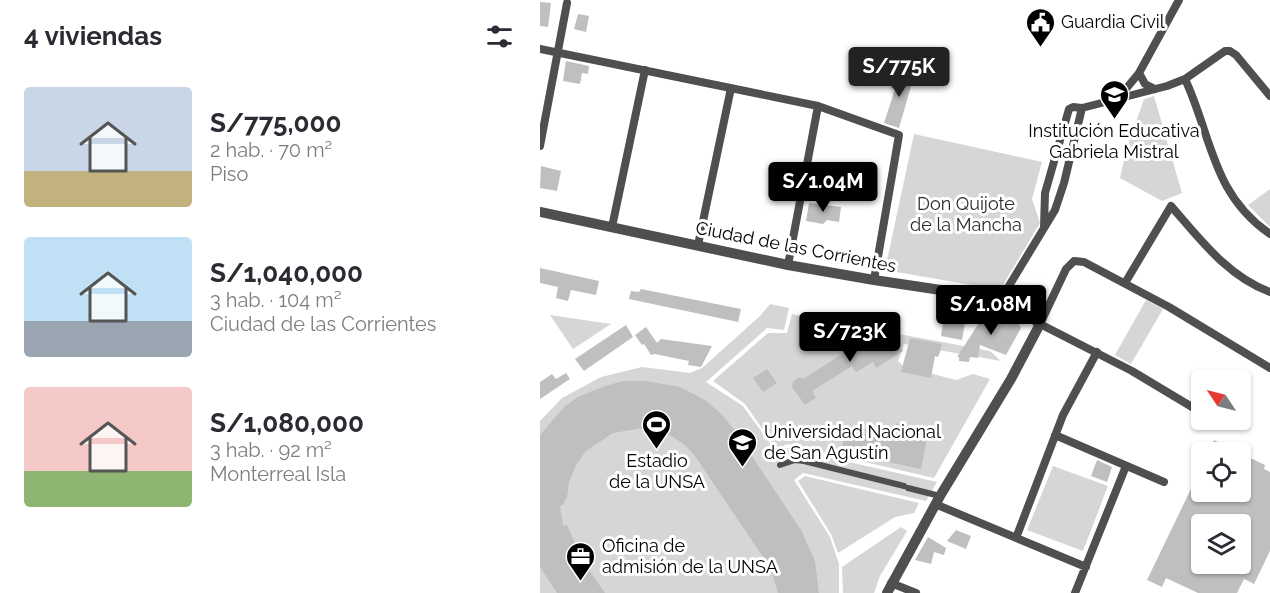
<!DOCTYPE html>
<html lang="es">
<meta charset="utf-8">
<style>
body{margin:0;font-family:Raleway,sans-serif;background:#f2f2f3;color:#2b2b33;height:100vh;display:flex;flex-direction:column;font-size:22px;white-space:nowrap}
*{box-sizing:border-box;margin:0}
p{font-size:20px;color:#7c7c81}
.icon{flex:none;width:33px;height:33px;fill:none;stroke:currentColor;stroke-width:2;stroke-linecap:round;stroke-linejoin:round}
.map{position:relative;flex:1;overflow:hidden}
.side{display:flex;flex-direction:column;background:#fff;width:540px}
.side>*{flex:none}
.needle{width:39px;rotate:305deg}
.buttons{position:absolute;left:651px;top:370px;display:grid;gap:12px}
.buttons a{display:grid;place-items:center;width:60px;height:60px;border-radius:6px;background:#fff;box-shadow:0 2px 4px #0004;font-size:30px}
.price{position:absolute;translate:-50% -51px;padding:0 14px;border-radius:6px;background:#000;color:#fff;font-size:20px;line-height:39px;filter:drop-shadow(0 2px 3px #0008)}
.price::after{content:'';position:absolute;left:50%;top:36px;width:18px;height:14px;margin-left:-9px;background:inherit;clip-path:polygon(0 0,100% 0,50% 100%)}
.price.active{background:#222;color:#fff}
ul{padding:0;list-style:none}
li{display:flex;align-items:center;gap:18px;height:150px;padding:0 24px}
li span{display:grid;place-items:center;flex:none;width:168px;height:120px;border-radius:6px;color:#555}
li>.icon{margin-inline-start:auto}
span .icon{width:72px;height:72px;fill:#fffc;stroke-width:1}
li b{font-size:26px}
h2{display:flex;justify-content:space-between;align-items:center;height:72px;padding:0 24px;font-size:26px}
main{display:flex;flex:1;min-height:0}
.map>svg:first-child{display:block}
</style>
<main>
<section class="side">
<h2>4 viviendas<svg class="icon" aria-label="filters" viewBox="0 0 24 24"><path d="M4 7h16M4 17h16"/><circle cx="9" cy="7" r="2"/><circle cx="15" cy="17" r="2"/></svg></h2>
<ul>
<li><span style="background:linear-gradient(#c9d6e8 70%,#c2b280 0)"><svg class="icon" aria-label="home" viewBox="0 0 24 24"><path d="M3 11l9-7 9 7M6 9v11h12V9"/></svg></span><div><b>S/775,000</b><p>2 hab. · 70 m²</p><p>Piso</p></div></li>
<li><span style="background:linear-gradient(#bfe0f5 70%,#9aa5b1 0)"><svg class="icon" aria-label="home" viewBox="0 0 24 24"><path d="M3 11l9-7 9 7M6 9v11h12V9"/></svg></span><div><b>S/1,040,000</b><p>3 hab. · 104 m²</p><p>Ciudad de las Corrientes</p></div></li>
<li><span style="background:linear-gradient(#f6c9c9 70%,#8fb573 0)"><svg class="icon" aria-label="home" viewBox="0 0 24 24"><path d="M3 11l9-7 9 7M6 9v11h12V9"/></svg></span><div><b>S/1,080,000</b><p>3 hab. · 92 m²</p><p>Monterreal Isla</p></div></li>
</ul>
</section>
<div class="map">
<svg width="730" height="593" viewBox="0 0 730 593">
<rect width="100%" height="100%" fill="#fff"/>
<!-- green -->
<path fill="#d6d6d6" d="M614,96L642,193L622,201L580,178L586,151L604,99Z
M374,134L502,162L492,199L500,223L460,290L345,270Z
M730,189V227L708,205Z
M606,300L623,309L591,364L575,355Z
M230,304L249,308L244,330L227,328L166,382L203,406L235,450L247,448L397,482L386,501L263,473L254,480L290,537L299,564V593H0V421L22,398L61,377L102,367L150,373L162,368L220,316Z
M252,314L450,351L461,361L364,344L358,361L363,366L416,380L433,374L450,379L394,478L248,444L236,449L205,404L173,381L228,333H247Z
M10,315L71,324L33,349Z
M513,466L568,486L543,551L487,530Z
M265,476L379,503L374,513L355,517L298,553L291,534L258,481Z
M361,527L367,531L340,576L334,593H303L302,567Z"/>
<!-- building -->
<path fill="#bfbfbf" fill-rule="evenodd" d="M0,2L11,3L8,27L0,26Z
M38,14L49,16L46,32L34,29Z
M26,61L49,66L48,74L42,73L40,84L23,81Z
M356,70L374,76L359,128L344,123L355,89L351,88Z
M1,166L21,171L17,191L0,188Z
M269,203L301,207L299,222L287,220L283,224L266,221Z
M0,268L59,281L56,295L31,290L28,301L16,298L18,287L0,283Z
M101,289L201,309L198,322L89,299L91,291L99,292Z
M406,302L428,305L422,340L401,336Z
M446,312L468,317L478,322L481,328L466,355L440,345L438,358L430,357L429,362L419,361V357H417Z
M86,325L93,337L44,371L35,359Z
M106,327L117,343L121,339L172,346L161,367L148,365L149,361L115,354L111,355L104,344L102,345L95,335Z
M339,331L352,334L363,351L336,368L333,362L316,372L312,366L272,391L276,398L265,405L252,387L253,382L259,377L263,379L302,354L303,349L310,345L313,348Z
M370,338L402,344L400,352L398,357L395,356L391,378L361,372Z
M227,369L237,383L223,392L213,378Z
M26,373L30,379L0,399V382L12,374L16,379Z
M83,381H105L140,387L165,400L180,413L194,429L261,530L275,561L279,593H238L231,569L155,456L145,445L133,437L117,429L103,428L73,433L46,451L36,465L29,482L27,498L24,501V504L20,506L23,526L27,525L44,563L65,593H17L0,567V435L24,407L38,397L65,386Z
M357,423L370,426L368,435L387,439L381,469L301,452L307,425L355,435Z
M674,440L700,453H668Z
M700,453L725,465L724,469L730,472V551L714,584L704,579L697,593H658L626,578L622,587L607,580L662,466V492H700ZM662,525H700V564H662Z
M557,460L572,467L567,482L551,476Z
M416,530L431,536L426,549L407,541Z
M388,537L406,548L404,555L394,552L391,564L375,560Z"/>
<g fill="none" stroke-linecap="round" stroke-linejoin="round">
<!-- pedestrian -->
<path stroke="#4f4f4f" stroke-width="6" d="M240,465L255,460L264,461L364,486
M368,488L400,496"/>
<!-- minor -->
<path stroke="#4f4f4f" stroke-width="8" d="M0,49L278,106L359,135L334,280
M599,73L605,84L615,89
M645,79C672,137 672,194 730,234
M580,96L599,73L639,0
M0,146L27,3
M72,227L105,70
M504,227L505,193L529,109L533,107L542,108L627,86L645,79L685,51H690L696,55L730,96
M158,245L191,88
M248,265L278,106
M585,283L631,206C659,238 688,277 730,292
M461,299L515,210L524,183L542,108
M662,413L592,371L500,324L526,269L534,261L544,262L629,307L730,368
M515,435L624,482
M395,504L546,567
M476,538L523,415L557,352
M351,583L376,593
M535,593L586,466"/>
<!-- tertiary -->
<path stroke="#4f4f4f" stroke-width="10" d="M0,212L248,265L334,280L461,299L474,304L500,324L471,379L400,496L347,593"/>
</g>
<!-- icons -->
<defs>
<symbol id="civic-pin" viewBox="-11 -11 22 30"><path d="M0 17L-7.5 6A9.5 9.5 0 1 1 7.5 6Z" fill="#000" stroke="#fff"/><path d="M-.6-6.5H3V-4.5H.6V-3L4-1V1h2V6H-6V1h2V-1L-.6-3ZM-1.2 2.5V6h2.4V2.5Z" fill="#fff"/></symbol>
<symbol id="school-pin" viewBox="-11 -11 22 30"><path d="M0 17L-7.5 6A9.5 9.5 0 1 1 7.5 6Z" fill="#000" stroke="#fff"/><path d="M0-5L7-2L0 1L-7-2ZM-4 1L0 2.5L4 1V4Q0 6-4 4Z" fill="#fff"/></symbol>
<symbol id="stadium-pin" viewBox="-11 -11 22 30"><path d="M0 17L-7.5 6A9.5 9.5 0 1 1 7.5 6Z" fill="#000" stroke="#fff"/><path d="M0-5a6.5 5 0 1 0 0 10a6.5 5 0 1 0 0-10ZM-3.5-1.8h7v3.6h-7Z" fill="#fff"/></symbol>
<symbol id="university-pin" viewBox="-11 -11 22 30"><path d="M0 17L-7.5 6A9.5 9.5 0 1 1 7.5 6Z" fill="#000" stroke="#fff"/><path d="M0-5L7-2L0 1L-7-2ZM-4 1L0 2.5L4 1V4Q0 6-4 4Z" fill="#fff"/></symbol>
<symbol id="office-pin" viewBox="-11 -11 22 30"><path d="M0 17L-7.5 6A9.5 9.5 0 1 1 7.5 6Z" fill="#000" stroke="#fff"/><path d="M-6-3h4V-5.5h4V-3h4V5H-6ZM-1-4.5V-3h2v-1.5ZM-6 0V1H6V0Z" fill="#fff"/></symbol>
</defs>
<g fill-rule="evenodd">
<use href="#civic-pin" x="484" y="6" width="33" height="45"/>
<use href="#school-pin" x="558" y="78" width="33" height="45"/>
<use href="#stadium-pin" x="100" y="408" width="33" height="45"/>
<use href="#university-pin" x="186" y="426" width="33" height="45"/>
<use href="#office-pin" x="24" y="540" width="33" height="45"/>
</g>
<g text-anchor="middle" stroke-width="6" stroke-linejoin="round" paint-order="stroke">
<!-- poi labels -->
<g font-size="18" fill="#000" stroke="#fff" text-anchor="start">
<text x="521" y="28">Guardia Civil</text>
<text x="574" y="137" text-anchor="middle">Institución Educativa<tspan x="574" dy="21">Gabriela Mistral</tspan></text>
<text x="224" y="438">Universidad Nacional<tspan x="224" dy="21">de San Agustín</tspan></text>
<text x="117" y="467" text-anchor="middle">Estadio<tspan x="117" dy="21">de la UNSA</tspan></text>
<text x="62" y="552">Oficina de<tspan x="62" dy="21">admisión de la UNSA</tspan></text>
</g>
<!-- park labels -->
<g font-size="18" fill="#2d2d2d" stroke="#fff">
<text x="426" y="210">Don Quijote<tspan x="426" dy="21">de la Mancha</tspan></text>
</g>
<!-- street labels -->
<g font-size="18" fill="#000" stroke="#fff">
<text transform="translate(256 247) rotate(11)" y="6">Ciudad de las Corrientes</text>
</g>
</g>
</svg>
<div class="buttons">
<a><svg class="needle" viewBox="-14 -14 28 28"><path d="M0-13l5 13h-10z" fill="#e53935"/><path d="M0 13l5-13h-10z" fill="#7c7c81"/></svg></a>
<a><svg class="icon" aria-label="locate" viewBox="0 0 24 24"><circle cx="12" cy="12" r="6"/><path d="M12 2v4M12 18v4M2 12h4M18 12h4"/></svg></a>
<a><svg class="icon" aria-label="layers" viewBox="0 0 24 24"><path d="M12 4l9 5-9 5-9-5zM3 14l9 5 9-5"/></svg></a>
</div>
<b class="price active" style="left:359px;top:98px">S/775K</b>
<b class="price" style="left:283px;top:213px">S/1.04M</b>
<b class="price" style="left:451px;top:336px">S/1.08M</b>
<b class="price" style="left:310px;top:363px">S/723K</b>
</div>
</main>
